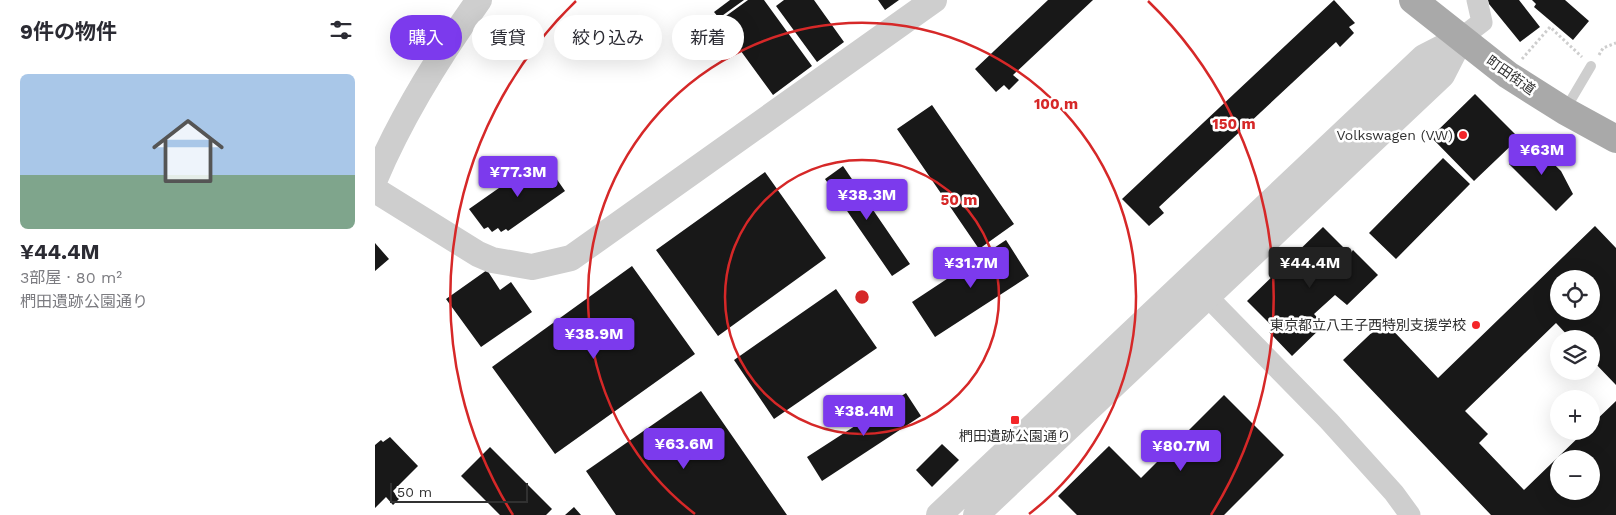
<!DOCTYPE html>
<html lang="ja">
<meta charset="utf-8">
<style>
body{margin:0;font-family:"Work Sans","Noto Sans JP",sans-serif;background:#f7f7f7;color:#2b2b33;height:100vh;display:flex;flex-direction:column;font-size:19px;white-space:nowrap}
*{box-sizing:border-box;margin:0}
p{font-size:16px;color:#7c7c81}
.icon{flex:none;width:28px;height:28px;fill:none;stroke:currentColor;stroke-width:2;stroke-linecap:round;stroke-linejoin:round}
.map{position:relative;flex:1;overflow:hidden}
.sheet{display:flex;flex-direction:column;background:#fff;width:375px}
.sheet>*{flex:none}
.guide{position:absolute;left:15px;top:15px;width:475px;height:45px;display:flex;gap:10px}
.buttons{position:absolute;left:1175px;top:270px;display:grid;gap:10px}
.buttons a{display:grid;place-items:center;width:50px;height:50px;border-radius:50%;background:#fff;box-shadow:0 5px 20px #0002;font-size:25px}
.scale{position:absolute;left:15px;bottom:12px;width:138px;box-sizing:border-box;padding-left:5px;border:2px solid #313131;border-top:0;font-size:14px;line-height:18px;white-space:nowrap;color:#313131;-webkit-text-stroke:4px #fff;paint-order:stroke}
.price{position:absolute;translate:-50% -42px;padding:0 11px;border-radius:5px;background:#7c3aed;color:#fff;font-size:16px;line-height:32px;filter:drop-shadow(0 1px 2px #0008)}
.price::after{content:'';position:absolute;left:50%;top:30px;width:15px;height:11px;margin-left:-8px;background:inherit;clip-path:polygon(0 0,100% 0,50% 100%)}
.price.selected{background:#222;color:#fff}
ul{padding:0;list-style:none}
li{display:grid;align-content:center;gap:10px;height:265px;padding:0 20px}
li span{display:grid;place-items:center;height:155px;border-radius:8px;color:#555}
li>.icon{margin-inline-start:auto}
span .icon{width:90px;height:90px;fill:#fffc;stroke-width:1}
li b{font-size:21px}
h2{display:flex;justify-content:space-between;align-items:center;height:60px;padding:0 20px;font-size:21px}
.tag{padding:0 18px;border-radius:22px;background:#fff;box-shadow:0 5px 20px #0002;font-size:18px;line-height:45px}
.tag.selected{background:#7c3aed;color:#fff}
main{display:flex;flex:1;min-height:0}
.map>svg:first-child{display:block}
</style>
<main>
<section class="sheet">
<h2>9件の物件<svg class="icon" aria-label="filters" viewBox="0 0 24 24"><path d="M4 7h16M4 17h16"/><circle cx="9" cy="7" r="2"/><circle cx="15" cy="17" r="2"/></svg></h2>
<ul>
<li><span style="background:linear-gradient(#a9c7e8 65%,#7fa58c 0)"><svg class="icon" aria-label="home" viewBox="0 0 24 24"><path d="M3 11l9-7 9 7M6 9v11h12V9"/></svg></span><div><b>¥44.4M</b><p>3部屋 · 80 m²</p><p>椚田遺跡公園通り</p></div></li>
</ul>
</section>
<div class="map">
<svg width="1241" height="515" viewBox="0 0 1241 515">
<rect width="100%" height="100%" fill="#fff"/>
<!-- building -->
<path fill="#181818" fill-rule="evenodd" d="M355,0H369L344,18L339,12Z
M373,0H389L437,66L398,95L344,21Z
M409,0H439L469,42L442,62L401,6Z
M503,0H524L510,10Z
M673,0H718L638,75L644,80L634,90L629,85L621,92L600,69Z
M959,0L980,23L974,27L979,33L965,47L961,42L784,207L789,213L774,226L747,199Z
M1113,0H1144L1165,27L1145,42L1114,4Z
M1157,0H1190L1214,21L1198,40L1159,7L1161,4Z
M1100,94L1144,138L1099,181L1056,137Z
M557,105L639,224L604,249L522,129Z
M1156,142L1186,171L1198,194L1181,211L1134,164Z
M167,158L190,191L133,231L131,229L126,232L123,228L117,232L113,227L109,229L94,209Z
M1068,158L1095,184L1021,259L994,233Z
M468,166L535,264L517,276L450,179Z
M390,172L451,258L343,336L281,250Z
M1220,226L1241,248V385L1216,359V339H1196L1181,323L1090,411L1113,434L1104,443L1149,490L1210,431H1216V425L1241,401V515H1116L968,360L1009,321L1063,378ZM1184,279H1216V311H1184ZM1184,459H1216V491H1184Z
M948,227L975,254L978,250L1003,275L972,305L960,295L939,314L949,325L917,356L894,332L898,327L872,301Z
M631,240L654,276L560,337L537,302Z
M0,243L14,259L0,271Z
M257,266L320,354L180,454L117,367Z
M112,270L125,290L136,282L157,312L106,347L71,299Z
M461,289L502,348L399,419L359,360Z
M326,391L412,515H241L211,471Z
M531,393L546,416L447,481L432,457Z
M849,395L909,455L849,515H702L683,496L734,446L766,478Z
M15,437L43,466L18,491L24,499L18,505L11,497L0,508V445L6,440L8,442Z
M567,444L584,460L557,487L541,470Z
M115,447L177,509L171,515H125L86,476Z
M199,507L206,515H190Z"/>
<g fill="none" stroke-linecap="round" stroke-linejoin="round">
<!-- path -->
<path stroke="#cecece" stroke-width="3" stroke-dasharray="2.5 2.5" stroke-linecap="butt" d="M1224,55L1228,48L1241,43
M1147,59L1175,27L1207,57"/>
<!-- service -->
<path stroke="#cecece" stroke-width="10" d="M1190,110L1216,66"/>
<!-- minor -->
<path stroke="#cecece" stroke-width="21" d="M1086,38L1107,22L1102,0
M822,286L954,421L1019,493L1035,515"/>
<!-- tertiary -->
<path stroke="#cecece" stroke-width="26" d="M0,179C27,115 64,56 104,0
M0,190L103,254L117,260L157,267L196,258L559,0
M564,515L1049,57L1086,38
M601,515L1067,75L1086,38"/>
<!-- primary -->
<path stroke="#a9a9a9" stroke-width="28" d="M1038,0L1133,75L1190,111L1241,139"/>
</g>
<!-- distance rings -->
<g fill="none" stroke="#d62828" stroke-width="2.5">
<circle cx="487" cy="297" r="137"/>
<path d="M320 514A274 274 0 1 1 654 514"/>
<path d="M138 515A411 411 0 0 1 201 1M773 1A411 411 0 0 1 836 515"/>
</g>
<!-- markers -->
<g fill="#f42629" stroke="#fff" stroke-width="2">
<circle cx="1088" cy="135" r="5"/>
<circle cx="1101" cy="325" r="5"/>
<rect x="635" y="415" width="10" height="10" rx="2.5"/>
</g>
<g text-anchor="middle" stroke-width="5" stroke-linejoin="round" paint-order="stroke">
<!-- street labels -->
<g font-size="14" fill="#313131" stroke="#fff">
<text transform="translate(1136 75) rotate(35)" y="5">町田街道</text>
</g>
<!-- poi labels -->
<g font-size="14" fill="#313131" stroke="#fff" text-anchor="end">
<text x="1078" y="140">Volkswagen (VW)</text>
<text x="1091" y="330">東京都立八王子西特別支援学校</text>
<text x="640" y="441" text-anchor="middle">椚田遺跡公園通り</text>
</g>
</g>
<circle cx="487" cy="297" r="8" fill="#d62828" stroke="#fff" stroke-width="2.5"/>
<g font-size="15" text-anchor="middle" font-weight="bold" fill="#d62828" stroke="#fff" stroke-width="5" stroke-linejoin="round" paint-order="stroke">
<text x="681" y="109">100 m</text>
<text x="859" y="129">150 m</text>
<text x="584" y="205">50 m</text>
</g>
</svg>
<div class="buttons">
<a><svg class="icon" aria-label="locate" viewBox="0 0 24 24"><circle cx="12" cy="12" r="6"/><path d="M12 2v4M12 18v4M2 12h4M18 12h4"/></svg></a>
<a><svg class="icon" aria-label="layers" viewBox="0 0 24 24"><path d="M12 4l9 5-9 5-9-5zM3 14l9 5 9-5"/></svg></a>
<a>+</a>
<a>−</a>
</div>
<div class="scale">50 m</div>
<b class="price" style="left:1167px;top:176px">¥63M</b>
<b class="price" style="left:143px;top:198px">¥77.3M</b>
<b class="price" style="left:492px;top:221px">¥38.3M</b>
<b class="price" style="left:596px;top:289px">¥31.7M</b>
<b class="price selected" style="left:935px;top:289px">¥44.4M</b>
<b class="price" style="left:219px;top:360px">¥38.9M</b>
<b class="price" style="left:489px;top:437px">¥38.4M</b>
<b class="price" style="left:309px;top:470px">¥63.6M</b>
<b class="price" style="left:806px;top:472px">¥80.7M</b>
<div class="guide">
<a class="tag selected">購入</a>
<a class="tag">賃貸</a>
<a class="tag">絞り込み</a>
<a class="tag">新着</a>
</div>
</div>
</main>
